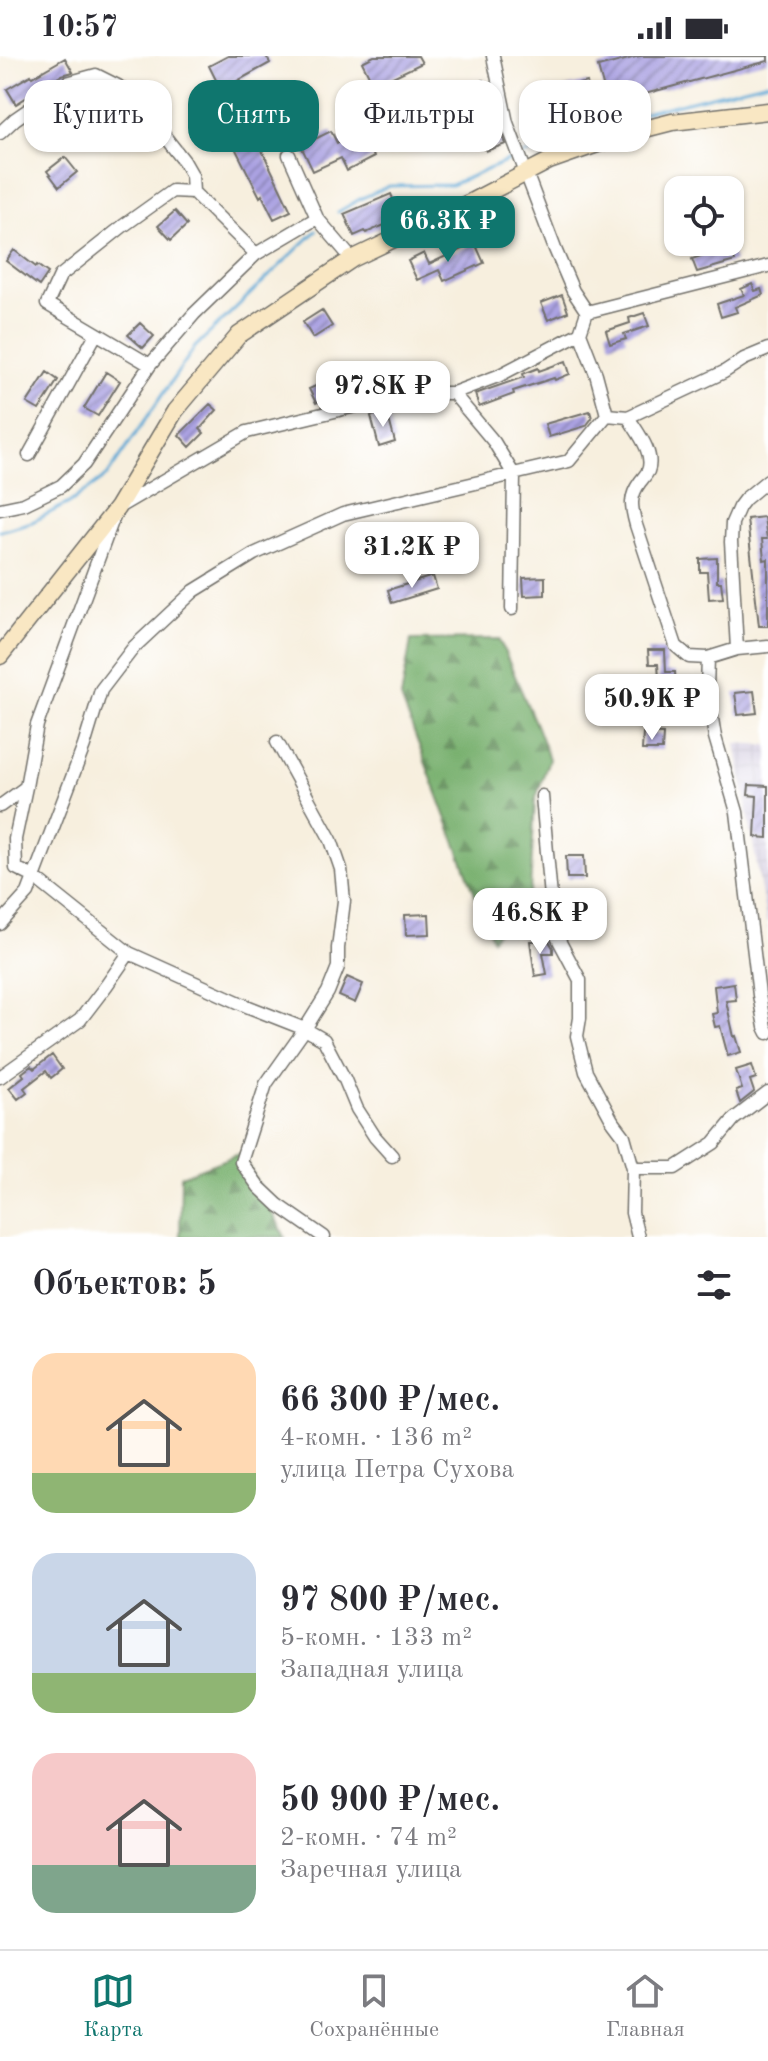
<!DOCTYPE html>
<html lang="ru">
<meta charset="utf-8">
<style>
body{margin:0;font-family:"Old Standard TT",serif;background:#f7f7f7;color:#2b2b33;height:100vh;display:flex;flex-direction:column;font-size:30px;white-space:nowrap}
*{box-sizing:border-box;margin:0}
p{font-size:26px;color:#7c7c81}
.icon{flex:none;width:44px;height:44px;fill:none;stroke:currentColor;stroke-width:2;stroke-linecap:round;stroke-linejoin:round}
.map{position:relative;height:1181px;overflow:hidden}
.sheet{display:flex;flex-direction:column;background:#fff;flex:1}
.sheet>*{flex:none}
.guide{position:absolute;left:24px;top:24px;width:720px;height:72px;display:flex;gap:16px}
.fabs{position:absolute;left:664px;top:120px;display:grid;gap:16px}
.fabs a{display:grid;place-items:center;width:80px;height:80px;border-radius:16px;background:#fff;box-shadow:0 2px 6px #0004;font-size:40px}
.price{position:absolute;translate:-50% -68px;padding:0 18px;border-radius:16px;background:#fff;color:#222;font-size:26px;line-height:52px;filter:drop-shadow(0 2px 4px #0008)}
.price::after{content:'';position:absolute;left:50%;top:48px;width:24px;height:18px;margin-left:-12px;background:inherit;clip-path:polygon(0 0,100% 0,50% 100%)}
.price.selected{background:#0f766e;color:#fff}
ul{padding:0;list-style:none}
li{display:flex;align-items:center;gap:24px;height:200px;padding:0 32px}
li span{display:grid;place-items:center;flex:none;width:224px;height:160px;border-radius:24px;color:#555}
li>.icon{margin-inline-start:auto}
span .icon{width:96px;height:96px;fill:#fffc;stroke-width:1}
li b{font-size:34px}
h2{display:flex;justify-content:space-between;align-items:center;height:96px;padding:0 32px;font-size:34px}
.chip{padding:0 28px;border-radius:24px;background:#fff;box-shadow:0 2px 6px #0004;font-size:28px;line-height:72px}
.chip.selected{background:#0f766e;color:#fff}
.status{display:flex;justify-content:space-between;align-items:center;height:56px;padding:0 40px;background:#fff;direction:ltr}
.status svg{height:22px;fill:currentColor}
.menu{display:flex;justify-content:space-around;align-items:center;height:112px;border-top:2px solid #e1e1e2;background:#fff;font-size:22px;color:#7c7c81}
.menu a{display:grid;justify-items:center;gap:4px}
.menu .selected{color:#0f766e}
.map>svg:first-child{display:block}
</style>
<div class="status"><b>10:57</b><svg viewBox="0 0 49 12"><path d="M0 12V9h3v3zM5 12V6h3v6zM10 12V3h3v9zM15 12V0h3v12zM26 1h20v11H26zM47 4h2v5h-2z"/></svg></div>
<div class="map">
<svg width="768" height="1181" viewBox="0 0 768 1181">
<defs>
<pattern id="industrial-grid" width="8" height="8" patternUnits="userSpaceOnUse" patternTransform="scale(2)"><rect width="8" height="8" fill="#c8bfd8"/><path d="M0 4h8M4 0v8" fill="none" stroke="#aca4ba"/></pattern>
<pattern id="forest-firs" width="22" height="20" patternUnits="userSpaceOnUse" patternTransform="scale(2)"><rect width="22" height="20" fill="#78b06e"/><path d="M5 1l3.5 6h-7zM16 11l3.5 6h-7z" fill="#638f5b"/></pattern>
<pattern id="building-hatch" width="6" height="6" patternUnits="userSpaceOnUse" patternTransform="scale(2)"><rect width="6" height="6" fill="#aba2e2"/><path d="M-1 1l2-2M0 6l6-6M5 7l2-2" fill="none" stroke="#8b84b7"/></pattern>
</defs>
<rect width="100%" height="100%" fill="#fff"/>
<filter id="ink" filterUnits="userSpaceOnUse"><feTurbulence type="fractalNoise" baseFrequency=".0125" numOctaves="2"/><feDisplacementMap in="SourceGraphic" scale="16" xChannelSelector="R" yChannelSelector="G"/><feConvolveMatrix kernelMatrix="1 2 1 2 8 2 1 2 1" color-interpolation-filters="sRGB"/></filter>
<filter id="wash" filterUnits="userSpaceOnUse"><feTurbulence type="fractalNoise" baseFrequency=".006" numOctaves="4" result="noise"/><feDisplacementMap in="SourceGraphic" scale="32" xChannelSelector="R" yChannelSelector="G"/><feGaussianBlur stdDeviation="1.8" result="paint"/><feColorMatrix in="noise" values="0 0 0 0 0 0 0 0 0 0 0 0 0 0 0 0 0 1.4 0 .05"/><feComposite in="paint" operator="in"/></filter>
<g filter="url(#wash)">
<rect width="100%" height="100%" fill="#f7efde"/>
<!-- industrial -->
<path fill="url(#industrial-grid)" d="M736,687L768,689V875Z"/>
<!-- forest -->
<path fill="url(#forest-firs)" stroke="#526e4c" stroke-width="2" d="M499,583L537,671L549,703L535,745L530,836L492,883L401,642L411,584Z
M242,1097L285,1181H180L181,1120Z"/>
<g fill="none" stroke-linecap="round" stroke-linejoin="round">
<!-- stream -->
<path stroke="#5da8d5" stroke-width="3" d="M547,91L651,55L768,26
M523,99L537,94
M338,156L360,143L389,130L451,129L510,104
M0,475L32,466L69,447L107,420L195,291L316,175"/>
</g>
<g id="blocks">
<!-- building -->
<path fill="url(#building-hatch)" d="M228,0H266L270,7L221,34L209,10Z
M374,0H418L422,7L374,30L362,6Z
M640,0H768V5L555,62L548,36L587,26L589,37L604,33L598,11Z
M65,2L73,16L62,19L16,48L7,33L31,19L32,21Z
M483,24L493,43L449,65L440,46Z
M381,52L393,74L367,87L374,101L347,115L341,102L313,115L301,90L331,75L337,87L358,76L353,67Z
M248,65L291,155L274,163L262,139L260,141L227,76Z
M499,71L506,88L486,95L480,78Z
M65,101L77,116L59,131L47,115Z
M391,138L401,162L366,177L365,175L354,180L344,158Z
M175,155L187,169L171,184L158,170Z
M475,187L484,207L444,225L439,214L417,224L408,205L424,197L429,208Z
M729,190L735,205L697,216L692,203Z
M14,194L36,211L37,209L48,217L39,230L6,205Z
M752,228L755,235L761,233L763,239L735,251L737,256L721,261L717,248L744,239L741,233Z
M562,239L568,256L548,264L541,247Z
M322,254L332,270L313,282L303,266Z
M644,257L649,270L624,278L626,283L610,288L606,275L630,267L629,262Z
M140,267L154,280L143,292L128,279Z
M566,305L570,318L555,324L554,322L513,335L514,338L479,351L475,338L524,321L523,318L538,312L539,315Z
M47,316L58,324L39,354L27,347Z
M106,316L120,325L98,360L84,352Z
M342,323L349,338L337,344L334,338L316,347L309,333L320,328L323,333Z
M210,348L217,354L200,373L204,377L190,391L179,379Z
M590,355L592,362L586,370L549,381L545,368Z
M387,356L395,386L379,391L371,360Z
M764,461L767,483H762L764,504L768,503V570H759L747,463Z
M717,502V526H721L723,542L709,543L707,516H700V503Z
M433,520L437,533L392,547L388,534Z
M545,521V539L524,540L523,522Z
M648,594H665L666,616H675L677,647L681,646L683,663L670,665L665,636H660L658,608H649Z
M754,635L757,657L738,659L735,637Z
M643,677L663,678L662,694H642Z
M749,729L768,730V782L755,781L757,740L748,739Z
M566,800H584L585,822H567Z
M429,858L430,878L406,879L405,859Z
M530,885H549L553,892V897H543L547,918L535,920Z
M347,921L363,928L355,947L339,940Z
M734,927L736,944L726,945L734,981L736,980L741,996L728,1000L720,970L715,971L712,958L717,957L714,930Z
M52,999L62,1013L51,1022L46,1015L24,1032L27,1036L18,1043L9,1032L24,1020L22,1017L31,1010L34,1013Z
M752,1009L756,1022L750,1024L754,1036L740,1047L736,1035L742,1033L736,1014Z"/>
</g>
</g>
<g filter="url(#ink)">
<use href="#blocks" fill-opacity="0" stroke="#72706a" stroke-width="2"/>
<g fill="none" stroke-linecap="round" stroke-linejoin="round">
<defs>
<path id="street" d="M493,0L507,67L555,193L573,235L587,256L580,277L596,318L607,359
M0,77L15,63L67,27L96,19L118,30L140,49L184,105L192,119L193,136L256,198
M289,99L317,162
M587,256L768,210
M150,309L47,248L60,220L123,170L172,135L193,136
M453,337L494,386L514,419L512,553
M628,361C637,376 655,397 648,415C646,419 643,422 640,426C629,441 631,451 636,469L676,590L689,601L708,602L707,632L715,681L737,756L759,939L765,971L768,977
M29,399L96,278
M0,453L24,448L61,430L84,408L150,309L194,258L256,198L317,162L352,203
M737,593L731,486L732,467L739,451L745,443L768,424
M708,602L737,593L768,590
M26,731L15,783L16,812L34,821L129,897L249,951L305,973L328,936L338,911V892L344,845L341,813L331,784L277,686
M542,740L554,875L580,924V962L577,980L586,1016L612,1064L624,1080L633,1112L632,1157L638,1181
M0,750L26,731L37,669L117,452L247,376L410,337H453L498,320L580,277
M0,868L28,837L84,690L101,634L134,591L194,535L254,498L343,458L569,405L607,359L628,361L724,316L744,303L768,293
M0,1021L80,964L106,930L129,897
M633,1112H675L714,1087L734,1063L768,1037
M324,1181L278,1149L259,1131L241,1106L266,1028L305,973L324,984L345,1024L357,1053L375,1081L392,1100"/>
<path id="secondary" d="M0,600L117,452L175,355L239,279L352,203L461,151L549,105L629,77L672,66L768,55"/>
</defs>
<!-- street casing -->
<use href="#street" stroke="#72706a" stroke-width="15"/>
<!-- secondary casing -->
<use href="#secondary" stroke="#72706a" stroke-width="19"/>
<!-- street -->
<use href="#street" stroke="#fff" stroke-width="12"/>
<!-- secondary -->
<use href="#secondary" stroke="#f9e7c3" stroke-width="16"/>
</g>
</g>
</svg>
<div class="fabs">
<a><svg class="icon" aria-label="locate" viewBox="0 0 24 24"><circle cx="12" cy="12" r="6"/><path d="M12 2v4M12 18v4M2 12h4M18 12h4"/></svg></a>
</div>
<b class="price selected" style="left:448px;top:208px">66.3K ₽</b>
<b class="price" style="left:383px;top:373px">97.8K ₽</b>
<b class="price" style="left:412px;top:534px">31.2K ₽</b>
<b class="price" style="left:652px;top:686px">50.9K ₽</b>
<b class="price" style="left:540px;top:900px">46.8K ₽</b>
<div class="guide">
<a class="chip">Купить</a>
<a class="chip selected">Снять</a>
<a class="chip">Фильтры</a>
<a class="chip">Новое</a>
</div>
</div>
<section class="sheet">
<h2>Объектов: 5<svg class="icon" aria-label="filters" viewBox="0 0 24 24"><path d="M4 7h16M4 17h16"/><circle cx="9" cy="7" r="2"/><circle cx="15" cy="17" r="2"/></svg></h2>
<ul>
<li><span style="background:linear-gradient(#ffd9b3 75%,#8fb573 0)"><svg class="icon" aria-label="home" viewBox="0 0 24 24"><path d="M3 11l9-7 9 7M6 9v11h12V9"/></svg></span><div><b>66 300 ₽/мес.</b><p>4-комн. · 136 m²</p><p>улица Петра Сухова</p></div></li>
<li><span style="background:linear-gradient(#c9d6e8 75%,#8fb573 0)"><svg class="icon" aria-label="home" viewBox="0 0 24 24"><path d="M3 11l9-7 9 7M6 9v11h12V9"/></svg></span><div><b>97 800 ₽/мес.</b><p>5-комн. · 133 m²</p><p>Западная улица</p></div></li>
<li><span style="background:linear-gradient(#f6c9c9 70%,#7fa58c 0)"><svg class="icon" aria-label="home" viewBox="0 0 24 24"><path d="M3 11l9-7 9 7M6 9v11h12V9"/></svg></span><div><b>50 900 ₽/мес.</b><p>2-комн. · 74 m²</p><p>Заречная улица</p></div></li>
</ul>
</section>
<nav class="menu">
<a class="selected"><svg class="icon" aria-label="map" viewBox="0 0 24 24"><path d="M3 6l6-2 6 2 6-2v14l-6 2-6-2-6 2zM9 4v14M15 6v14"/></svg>Карта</a>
<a><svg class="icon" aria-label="saved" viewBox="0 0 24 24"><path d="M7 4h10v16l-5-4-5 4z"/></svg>Сохранённые</a>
<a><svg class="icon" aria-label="home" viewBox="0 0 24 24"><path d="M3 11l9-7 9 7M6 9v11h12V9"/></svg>Главная</a>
</nav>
